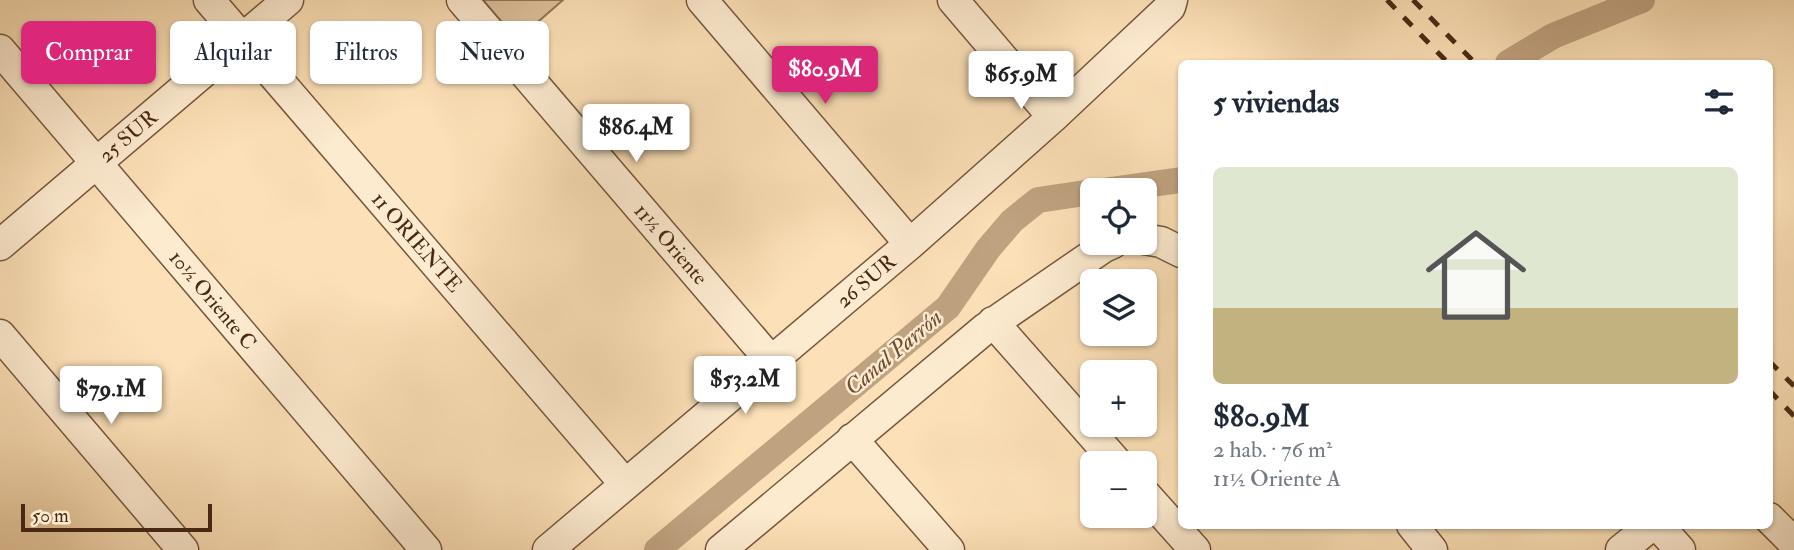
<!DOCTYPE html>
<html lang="es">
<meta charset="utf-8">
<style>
body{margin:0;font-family:"IM FELL Double Pica",serif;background:#f6f6f7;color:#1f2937;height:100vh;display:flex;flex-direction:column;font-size:26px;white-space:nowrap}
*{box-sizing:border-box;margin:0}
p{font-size:23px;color:#747a83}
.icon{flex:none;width:38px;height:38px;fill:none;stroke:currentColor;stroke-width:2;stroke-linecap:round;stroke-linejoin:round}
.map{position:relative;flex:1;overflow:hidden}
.details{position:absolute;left:1178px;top:60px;width:595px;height:469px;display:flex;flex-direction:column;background:#fff;border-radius:10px;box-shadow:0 2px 5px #0004}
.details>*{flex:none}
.banner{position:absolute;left:21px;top:21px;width:665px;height:63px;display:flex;gap:14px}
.tools{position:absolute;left:1080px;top:178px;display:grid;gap:14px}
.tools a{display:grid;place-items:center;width:77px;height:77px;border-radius:10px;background:#fff;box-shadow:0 2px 5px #0004;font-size:35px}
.scale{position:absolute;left:21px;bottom:18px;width:191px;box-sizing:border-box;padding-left:7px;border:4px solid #4a2914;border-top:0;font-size:19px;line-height:24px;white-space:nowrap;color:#4a2914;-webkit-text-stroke:5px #fdebd0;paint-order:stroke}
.price{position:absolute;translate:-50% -60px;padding:0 16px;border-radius:7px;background:#fff;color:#222;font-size:23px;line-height:46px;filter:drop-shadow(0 2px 4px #0008)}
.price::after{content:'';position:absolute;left:50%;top:42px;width:21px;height:16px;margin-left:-10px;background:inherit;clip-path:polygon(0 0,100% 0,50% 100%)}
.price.selected{background:#db2777;color:#fff}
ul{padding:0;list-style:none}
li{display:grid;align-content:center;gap:14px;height:371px;padding:0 35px}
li+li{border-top:2px solid #e0e1e3}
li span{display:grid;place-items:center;height:217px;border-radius:10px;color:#555}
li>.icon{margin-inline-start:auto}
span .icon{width:126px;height:126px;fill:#fffc;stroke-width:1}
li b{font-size:30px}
h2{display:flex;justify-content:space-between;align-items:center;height:84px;padding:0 35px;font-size:30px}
.tag{padding:0 24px;border-radius:10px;background:#fff;box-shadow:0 2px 5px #0004;font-size:24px;line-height:63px}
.tag.selected{background:#db2777;color:#fff}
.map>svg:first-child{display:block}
</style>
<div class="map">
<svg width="1794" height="550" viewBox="0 0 1794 550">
<rect width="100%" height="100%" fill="#fce0b7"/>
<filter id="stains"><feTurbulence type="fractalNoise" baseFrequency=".00286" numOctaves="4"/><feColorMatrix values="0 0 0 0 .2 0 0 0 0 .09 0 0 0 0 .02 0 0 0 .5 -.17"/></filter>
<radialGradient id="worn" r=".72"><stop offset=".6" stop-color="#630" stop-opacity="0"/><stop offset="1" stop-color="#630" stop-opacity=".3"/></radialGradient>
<!-- green -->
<path fill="#dec19b" stroke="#947558" stroke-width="2" d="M483,0H563L517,40Z"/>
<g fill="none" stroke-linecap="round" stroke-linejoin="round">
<!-- canal -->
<path stroke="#bfa280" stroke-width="26" d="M1508,63L1553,36L1642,0
M1103,191L1181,180
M657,550L948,307L988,249L1012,221L1038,200L1092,192"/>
<defs>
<path id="minor" d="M209,0L625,484
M462,0L771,361
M702,0L910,244
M953,0L1053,117
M0,50L426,550
M1144,239L1161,242L1181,252
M0,245L288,0
M993,322L1118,464
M0,335L183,550
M852,439L949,550
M1144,493L1195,550
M1769,518L1794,543
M1412,525L1432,550
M1658,525L1680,550
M548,550L910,244L1053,117L1170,7L1172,0
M721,550L986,328L1104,247L1113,243
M1621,550L1652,525"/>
</defs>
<!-- minor casing -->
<use href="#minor" stroke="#76573d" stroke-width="33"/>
<!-- minor -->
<use href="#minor" stroke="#fdebd0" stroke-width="30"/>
<!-- rail -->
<path stroke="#4a2914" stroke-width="5" stroke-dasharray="12 12" stroke-linecap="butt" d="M1387,0L1448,63
M1413,0L1475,63
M1769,361L1794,386
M1769,390L1794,416"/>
</g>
<g text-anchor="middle" stroke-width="5" stroke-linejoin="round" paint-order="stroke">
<!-- street labels -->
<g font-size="21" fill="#4a2914" stroke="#fdebd0">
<text transform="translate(128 136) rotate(-40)" y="7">25 SUR</text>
<text transform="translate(417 242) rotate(49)" y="7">11 ORIENTE</text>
<text transform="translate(671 244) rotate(49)" y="7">11½ Oriente</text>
<text transform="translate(866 281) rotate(-40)" y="7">26 SUR</text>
<text transform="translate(213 300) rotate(50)" y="7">10½ Oriente C</text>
</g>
<!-- water labels -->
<g font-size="23" font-style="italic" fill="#6d4d34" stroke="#fdebd0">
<text transform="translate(893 352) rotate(-40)" y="8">Canal Parrón</text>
</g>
</g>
<rect width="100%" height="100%" filter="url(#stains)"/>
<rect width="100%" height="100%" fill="url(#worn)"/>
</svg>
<div class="tools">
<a><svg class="icon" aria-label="locate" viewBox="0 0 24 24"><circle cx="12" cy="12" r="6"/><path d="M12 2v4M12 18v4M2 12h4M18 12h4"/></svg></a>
<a><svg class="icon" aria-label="layers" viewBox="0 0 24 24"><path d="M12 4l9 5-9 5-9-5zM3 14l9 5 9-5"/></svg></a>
<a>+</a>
<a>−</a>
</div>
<div class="scale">50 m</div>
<b class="price selected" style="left:825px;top:106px">$80.9M</b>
<b class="price" style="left:1021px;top:111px">$65.9M</b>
<b class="price" style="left:636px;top:164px">$86.4M</b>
<b class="price" style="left:745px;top:416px">$53.2M</b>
<b class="price" style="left:111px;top:426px">$79.1M</b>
<div class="banner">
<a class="tag selected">Comprar</a>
<a class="tag">Alquilar</a>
<a class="tag">Filtros</a>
<a class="tag">Nuevo</a>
</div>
<section class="details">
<h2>5 viviendas<svg class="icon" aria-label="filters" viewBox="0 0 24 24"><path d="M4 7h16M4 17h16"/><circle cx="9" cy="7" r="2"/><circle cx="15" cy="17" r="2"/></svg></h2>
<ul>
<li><span style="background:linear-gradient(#dfe7d0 65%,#c2b280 0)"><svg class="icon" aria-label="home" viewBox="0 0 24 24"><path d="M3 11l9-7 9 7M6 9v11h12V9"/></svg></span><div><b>$80.9M</b><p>2 hab. · 76 m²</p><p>11½ Oriente A</p></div></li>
</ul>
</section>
</div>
